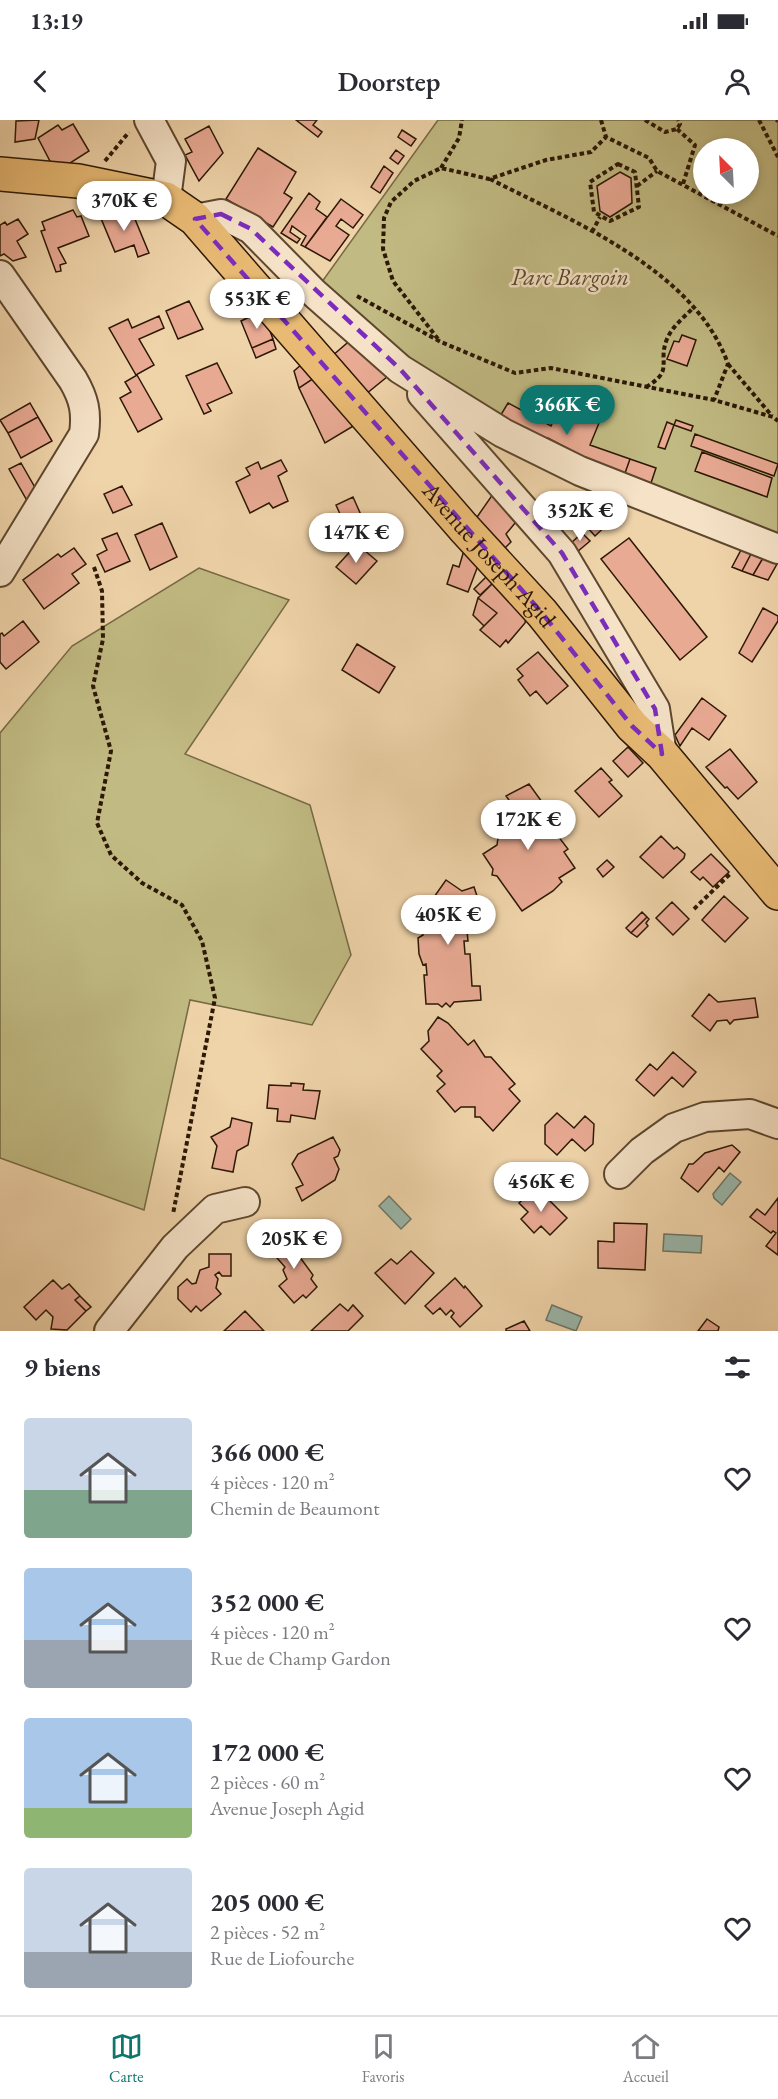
<!DOCTYPE html>
<html lang="fr">
<meta charset="utf-8">
<style>
body{margin:0;font-family:"EB Garamond",serif;background:#f7f7f7;color:#2b2b33;height:100vh;display:flex;flex-direction:column;font-size:22px;white-space:nowrap}
*{box-sizing:border-box;margin:0}
p{font-size:20px;color:#7c7c81}
.icon{flex:none;width:33px;height:33px;fill:none;stroke:currentColor;stroke-width:2;stroke-linecap:round;stroke-linejoin:round}
.map{position:relative;height:1211px;overflow:hidden}
.details{display:flex;flex-direction:column;background:#fff;flex:1}
.details>*{flex:none}
.needle{width:39px;rotate:336deg}
.controls{position:absolute;left:693px;top:18px;display:grid;gap:12px}
.controls a{display:grid;place-items:center;width:66px;height:66px;border-radius:50%;background:#fff;box-shadow:0 3px 9px #0003;font-size:30px}
.price{position:absolute;translate:-50% -51px;padding:0 14px;border-radius:21px;background:#fff;color:#222;font-size:20px;line-height:39px;filter:drop-shadow(0 2px 3px #0008)}
.price::after{content:'';position:absolute;left:50%;top:36px;width:18px;height:14px;margin-left:-9px;background:inherit;clip-path:polygon(0 0,100% 0,50% 100%)}
.price.current{background:#0f766e;color:#fff}
ul{padding:0;list-style:none}
li{display:flex;align-items:center;gap:18px;height:150px;padding:0 24px}
li span{display:grid;place-items:center;flex:none;width:168px;height:120px;border-radius:6px;color:#555}
li>.icon{margin-inline-start:auto}
span .icon{width:72px;height:72px;fill:#fffc;stroke-width:1}
li b{font-size:26px}
h2{display:flex;justify-content:space-between;align-items:center;height:72px;padding:0 24px;font-size:26px}
.status{display:flex;justify-content:space-between;align-items:center;height:42px;padding:0 30px;background:#fff;direction:ltr}
.status svg{height:16px;fill:currentColor}
header{display:flex;justify-content:space-between;align-items:center;height:78px;padding:0 24px;background:#fff;font-size:27px;font-weight:600}
.menu{display:flex;justify-content:space-around;align-items:center;height:84px;border-top:2px solid #e1e1e2;background:#fff;font-size:16px;color:#7c7c81}
.menu a{display:grid;justify-items:center;gap:3px}
.menu .current{color:#0f766e}
.map>svg:first-child{display:block}
</style>
<div class="status"><b>13:19</b><svg viewBox="0 0 49 12"><path d="M0 12V9h3v3zM5 12V6h3v6zM10 12V3h3v9zM15 12V0h3v12zM26 1h20v11H26zM47 4h2v5h-2z"/></svg></div>
<header><svg class="icon" aria-label="back" viewBox="0 0 24 24"><path d="M15 5l-7 7 7 7"/></svg>Doorstep<svg class="icon" aria-label="person" viewBox="0 0 24 24"><circle cx="12" cy="8" r="4"/><path d="M4 21q1-7 8-7t8 7"/></svg></header>
<div class="map">
<svg width="778" height="1211" viewBox="0 0 778 1211">
<rect width="100%" height="100%" fill="#efd3a9"/>
<filter id="stains"><feTurbulence type="fractalNoise" baseFrequency=".00333" numOctaves="4"/><feColorMatrix values="0 0 0 0 .2 0 0 0 0 .09 0 0 0 0 .02 0 0 0 .5 -.17"/></filter>
<radialGradient id="worn" r=".72"><stop offset=".6" stop-color="#630" stop-opacity="0"/><stop offset="1" stop-color="#630" stop-opacity=".3"/></radialGradient>
<!-- green -->
<path fill="#c1ba82" stroke="#766944" stroke-width="1.5" fill-rule="evenodd" d="M438,0H778V415L582,342L428,259L319,166ZM704,28H748V74H704Z
M199,448L289,480L185,634L310,685L351,835L312,905L190,880L144,1090L0,1038V613L72,526Z"/>
<!-- water -->
<path fill="#9ab7aa" stroke="#6e7768" stroke-width="1.5" d="M730,1053L741,1062L722,1085L714,1078L713,1074Z
M389,1076L411,1099L401,1109L379,1086Z
M664,1114L702,1116L701,1133L663,1131Z
M552,1185L582,1197L576,1211L546,1200Z"/>
<!-- building -->
<path fill="#e9aa94" stroke="#2c1805" stroke-width="1.5" d="M39,0L35,19L15,22L16,1Z
M296,0H317L313,5L322,12L318,17Z
M73,4L89,31L67,45L51,43L38,18L58,5L62,10Z
M209,6L223,33L199,61L185,35L192,32L185,19Z
M402,10L416,19L411,26L398,17Z
M258,28L296,52L284,73L292,78L273,107L226,79Z
M396,30L404,36L398,44L390,38Z
M384,46L393,53L380,73L371,67Z
M620,52L631,58L632,83L610,97L600,91L597,66Z
M309,73L320,82L316,89L327,97L305,127L301,125L306,116L292,106L290,112L300,119L297,123L281,113Z
M341,79L363,95L353,108L341,99L336,106L349,115L330,141L305,127Z
M114,89L119,96L132,92L149,133L138,137L134,125L115,132L100,96Z
M73,90L77,97L81,96L89,116L58,128L66,143L60,145L61,151L56,152L41,111L45,110L42,102Z
M18,99L28,114L17,121L26,137L13,141L4,134L0,136V105L5,102L7,105Z
M189,181L203,209L178,219L166,191Z
M258,193L267,203L273,219L252,228L241,201Z
M159,196L164,208L139,219L154,245L136,255L109,208L128,199L132,208Z
M682,215L696,220L687,246L667,239L674,221L679,222Z
M353,218L393,252L366,274L332,236Z
M273,219L276,229L256,238L252,228Z
M217,243L232,273L207,284L211,291L204,294L186,256Z
M302,244L314,258L299,268L294,251Z
M137,255L162,299L138,312L120,278L131,272L125,262Z
M314,258L355,305L325,323L299,268Z
M30,283L38,297L8,313L0,300Z
M508,283L551,306L560,286L599,303L590,325L630,339L624,356L582,340L584,337L548,318L545,324L499,298Z
M38,297L52,321L21,338L8,313Z
M676,300L693,306L691,311L674,305Z
M667,302L674,305L665,329L658,327Z
M695,314L778,344L774,356L691,326Z
M702,332L772,358L767,377L695,351Z
M630,339L656,348L650,366L624,356Z
M281,340L287,351L278,356L288,381L273,388L269,383L250,393L236,362L250,355L246,348L258,342L261,349Z
M21,343L37,371L29,384L9,349Z
M122,366L132,385L113,393L104,374Z
M567,372L581,380L565,403L552,395Z
M493,374L520,397L506,414L511,422L502,431L475,400Z
M353,377L361,395L344,403L336,385Z
M615,384L622,392L613,399L605,392Z
M605,392L613,399L595,416L587,407Z
M162,403L177,437L150,450L135,415Z
M117,413L130,441L105,452L97,435L107,430L102,419Z
M582,413L590,421L577,432L570,424Z
M629,418L707,517L680,540L601,439Z
M357,424L377,441L356,464L336,447Z
M465,427L479,443L468,472L447,464L453,445L459,447Z
M74,428L86,444L72,454L79,463L44,489L23,460L58,434L61,437Z
M741,430L751,434L742,451L732,447Z
M751,434L763,438L753,455L742,451Z
M763,438L777,444L768,460L753,455Z
M489,454L495,461L480,475L474,469Z
M495,461L526,497L525,503L508,523L506,520L500,527L480,510L497,493L478,478Z
M478,478L497,493L484,506L473,495Z
M763,488L778,496V501L752,542L739,533Z
M23,501L39,522L6,549L0,542V514L2,513L4,516Z
M357,524L395,547L379,573L342,550Z
M538,532L568,566L547,584L536,571L530,576L518,560L523,556L517,549Z
M702,578L726,596L709,620L692,608L680,626L675,615Z
M628,627L643,643L628,657L613,641Z
M730,629L757,662L738,679L727,667L725,668L706,647Z
M601,648L612,660L609,662L622,676L599,697L575,671Z
M529,664L542,682L535,686L568,729L564,732L575,748L559,758L562,762L553,771L522,791L497,756L492,755L493,749L483,734L497,725L499,711L513,714L514,707L505,693L502,695L497,688L509,680L506,676Z
M661,716L674,729L677,727L685,734L684,738L663,758L640,737Z
M711,734L729,752L713,767L703,757L700,760L691,752Z
M607,740L614,747L603,757L597,749Z
M446,760L462,771L474,767L479,782L468,798L473,802L467,811L468,821H464L465,834H470L472,866H480L481,880L454,882L450,887L446,883L442,887L438,884H426L424,855H427L426,844L423,845L419,834L418,818L423,815V809L415,804Z
M724,776L748,798L725,822L702,800Z
M672,782L689,799L673,815L656,798Z
M642,792L647,797L631,813L626,808Z
M647,797L649,799L646,803L648,806L637,817L631,813Z
M709,874L718,882L755,878L758,897L734,900L730,904L727,900L717,901L710,911L692,896Z
M438,897L448,903L468,925L474,920L485,937H491L515,964L509,969L520,981L493,1011L480,997H475V987H461L455,992L437,971L445,964L437,956L442,951L421,929L429,921L428,911Z
M673,932L696,952L683,967L672,957L654,976L636,960L650,944L657,950Z
M291,963L304,964L303,970L320,971L315,999L291,995L290,1002L277,1001L278,989L267,988L269,965L291,966Z
M557,993L574,1008L585,996L594,1004L593,1024L585,1031L572,1019L557,1035L545,1024V1005Z
M232,998L252,1003L248,1025L237,1031L233,1052L212,1048L217,1026L211,1017L230,1007Z
M333,1017L340,1030L338,1036L334,1038L339,1049L335,1060L302,1081L296,1068L303,1065L292,1044L298,1034Z
M732,1025L740,1032L724,1052L719,1047L698,1072L681,1058L689,1044H693L705,1033Z
M533,1070L541,1077H546L567,1098L550,1115L541,1106L534,1113L521,1099L528,1092L519,1083Z
M778,1078V1135L766,1126L776,1113L773,1111L771,1113L750,1097L757,1089L765,1095Z
M614,1103L647,1104L645,1150L598,1148V1121L614,1122Z
M287,1114L303,1132L299,1136L313,1155L311,1159L317,1167L306,1178L303,1175L294,1183L279,1166L287,1159L283,1150L285,1147L270,1130Z
M411,1131L434,1153L405,1184L375,1153L391,1139L397,1144Z
M209,1134H231V1156H222L219,1152L215,1155L218,1159L216,1168L221,1174L201,1191L196,1186L191,1192L178,1179V1167L187,1159L192,1164L196,1163L200,1150L209,1147Z
M455,1158L464,1168L465,1166L482,1186L460,1207L451,1197L454,1193L451,1190L446,1195L440,1188L433,1194L425,1186Z
M53,1160L62,1169L69,1164L80,1176L75,1180L86,1191L67,1210L51,1209L53,1197L46,1190L36,1200L24,1187Z
M80,1176L91,1187L86,1191L75,1180Z
M340,1184L348,1191L353,1185L363,1196L348,1211H311Z
M245,1191L264,1211H224Z
M707,1199L719,1207L718,1211H698Z
M524,1201L530,1211H506V1209Z"/>
<g fill="none" stroke-linecap="round" stroke-linejoin="round">
<defs>
<path id="minor" d="M149,0L171,41L166,79
M195,99L221,94L251,109L314,173L400,249L503,313L580,351L778,429
M0,155L73,260C84,279 87,292 84,314L0,452
M422,274L562,433L655,589L662,634
M619,1054L642,1031L674,1008L705,997L750,994L778,1004
M109,1211L175,1127L215,1089L245,1082"/>
<g id="major">
<path id="s1" d="M0,54L78,61L166,79L195,99L463,407L542,493L632,606L662,634L778,773"/>
</g>
</defs>
<!-- minor casing -->
<use href="#minor" stroke="#5d472e" stroke-width="32"/>
<!-- major casing -->
<use href="#major" stroke="#2c1805" stroke-width="36"/>
<!-- path -->
<path stroke="#2c1805" stroke-width="4" stroke-dasharray="4.5 3" stroke-linecap="butt" d="M601,0L606,17L649,38L657,51L778,116
M645,0L665,12L677,9L680,4L678,0
M759,0L778,37
M776,0L778,1
M677,9L695,25L683,64
M105,41L129,12
M618,44L635,52L639,87L610,101L594,92L590,62Z
M441,48L459,18L462,0
M490,59C572,101 695,150 728,244L714,280
M637,66L657,51
M592,112L600,97
M357,176L441,222L515,253L551,248L714,280L773,297L778,301
M438,219L393,161L383,129L384,98L391,82L414,61L441,48L489,59L546,40L591,32L606,17
M728,244L772,296
M646,267C675,250 657,243 667,219C672,207 683,198 692,189
M94,447L102,471L103,519L93,566L111,631L97,703L111,735L142,763L182,785L202,821L215,878L173,1094
M694,789L730,754"/>
<!-- minor -->
<use href="#minor" stroke="#f5e2c7" stroke-width="28"/>
<!-- major -->
<use href="#major" stroke="#e8ba74" stroke-width="33"/>
</g>
<!-- marked area -->
<path fill="none" stroke="#7b2cbf" stroke-width="4.5" stroke-dasharray="12 8" stroke-linejoin="round" d="M221,94L251,109L400,249L562,433L655,589L662,634L632,606L542,493L195,99Z"/>
<g text-anchor="middle" stroke-width="5" stroke-linejoin="round" paint-order="stroke">
<!-- park labels -->
<g font-size="24" font-style="italic" fill="#59492a" stroke="#f5e2c7">
<text x="570" y="165">Parc Bargoin</text>
</g>
<!-- street labels -->
<g font-size="24" fill="#2c1805" stroke="#f5e2c7">
<text dy="8" stroke="none"><textPath href="#s1" startOffset="650">Avenue Joseph Agid</textPath></text>
</g>
</g>
<rect width="100%" height="100%" filter="url(#stains)"/>
<rect width="100%" height="100%" fill="url(#worn)"/>
</svg>
<div class="controls">
<a><svg class="needle" viewBox="-14 -14 28 28"><path d="M0-13l5 13h-10z" fill="#e53935"/><path d="M0 13l5-13h-10z" fill="#7c7c81"/></svg></a>
</div>
<b class="price" style="left:124px;top:112px">370K €</b>
<b class="price" style="left:257px;top:210px">553K €</b>
<b class="price current" style="left:567px;top:316px">366K €</b>
<b class="price" style="left:580px;top:422px">352K €</b>
<b class="price" style="left:356px;top:444px">147K €</b>
<b class="price" style="left:528px;top:731px">172K €</b>
<b class="price" style="left:448px;top:826px">405K €</b>
<b class="price" style="left:541px;top:1093px">456K €</b>
<b class="price" style="left:294px;top:1150px">205K €</b>
</div>
<section class="details">
<h2>9 biens<svg class="icon" aria-label="filters" viewBox="0 0 24 24"><path d="M4 7h16M4 17h16"/><circle cx="9" cy="7" r="2"/><circle cx="15" cy="17" r="2"/></svg></h2>
<ul>
<li><span style="background:linear-gradient(#c9d6e8 60%,#7fa58c 0)"><svg class="icon" aria-label="home" viewBox="0 0 24 24"><path d="M3 11l9-7 9 7M6 9v11h12V9"/></svg></span><div><b>366 000 €</b><p>4 pièces · 120 m²</p><p>Chemin de Beaumont</p></div><svg class="icon" aria-label="heart" viewBox="0 0 24 24"><path d="M12 20l-8-8c-3-5 5-10 8-4 3-6 11-1 8 4z"/></svg></li>
<li><span style="background:linear-gradient(#a9c7e8 60%,#9aa5b1 0)"><svg class="icon" aria-label="home" viewBox="0 0 24 24"><path d="M3 11l9-7 9 7M6 9v11h12V9"/></svg></span><div><b>352 000 €</b><p>4 pièces · 120 m²</p><p>Rue de Champ Gardon</p></div><svg class="icon" aria-label="heart" viewBox="0 0 24 24"><path d="M12 20l-8-8c-3-5 5-10 8-4 3-6 11-1 8 4z"/></svg></li>
<li><span style="background:linear-gradient(#a9c7e8 75%,#8fb573 0)"><svg class="icon" aria-label="home" viewBox="0 0 24 24"><path d="M3 11l9-7 9 7M6 9v11h12V9"/></svg></span><div><b>172 000 €</b><p>2 pièces · 60 m²</p><p>Avenue Joseph Agid</p></div><svg class="icon" aria-label="heart" viewBox="0 0 24 24"><path d="M12 20l-8-8c-3-5 5-10 8-4 3-6 11-1 8 4z"/></svg></li>
<li><span style="background:linear-gradient(#c9d6e8 70%,#9aa5b1 0)"><svg class="icon" aria-label="home" viewBox="0 0 24 24"><path d="M3 11l9-7 9 7M6 9v11h12V9"/></svg></span><div><b>205 000 €</b><p>2 pièces · 52 m²</p><p>Rue de Liofourche</p></div><svg class="icon" aria-label="heart" viewBox="0 0 24 24"><path d="M12 20l-8-8c-3-5 5-10 8-4 3-6 11-1 8 4z"/></svg></li>
</ul>
</section>
<nav class="menu">
<a class="current"><svg class="icon" aria-label="map" viewBox="0 0 24 24"><path d="M3 6l6-2 6 2 6-2v14l-6 2-6-2-6 2zM9 4v14M15 6v14"/></svg>Carte</a>
<a><svg class="icon" aria-label="saved" viewBox="0 0 24 24"><path d="M7 4h10v16l-5-4-5 4z"/></svg>Favoris</a>
<a><svg class="icon" aria-label="home" viewBox="0 0 24 24"><path d="M3 11l9-7 9 7M6 9v11h12V9"/></svg>Accueil</a>
</nav>
